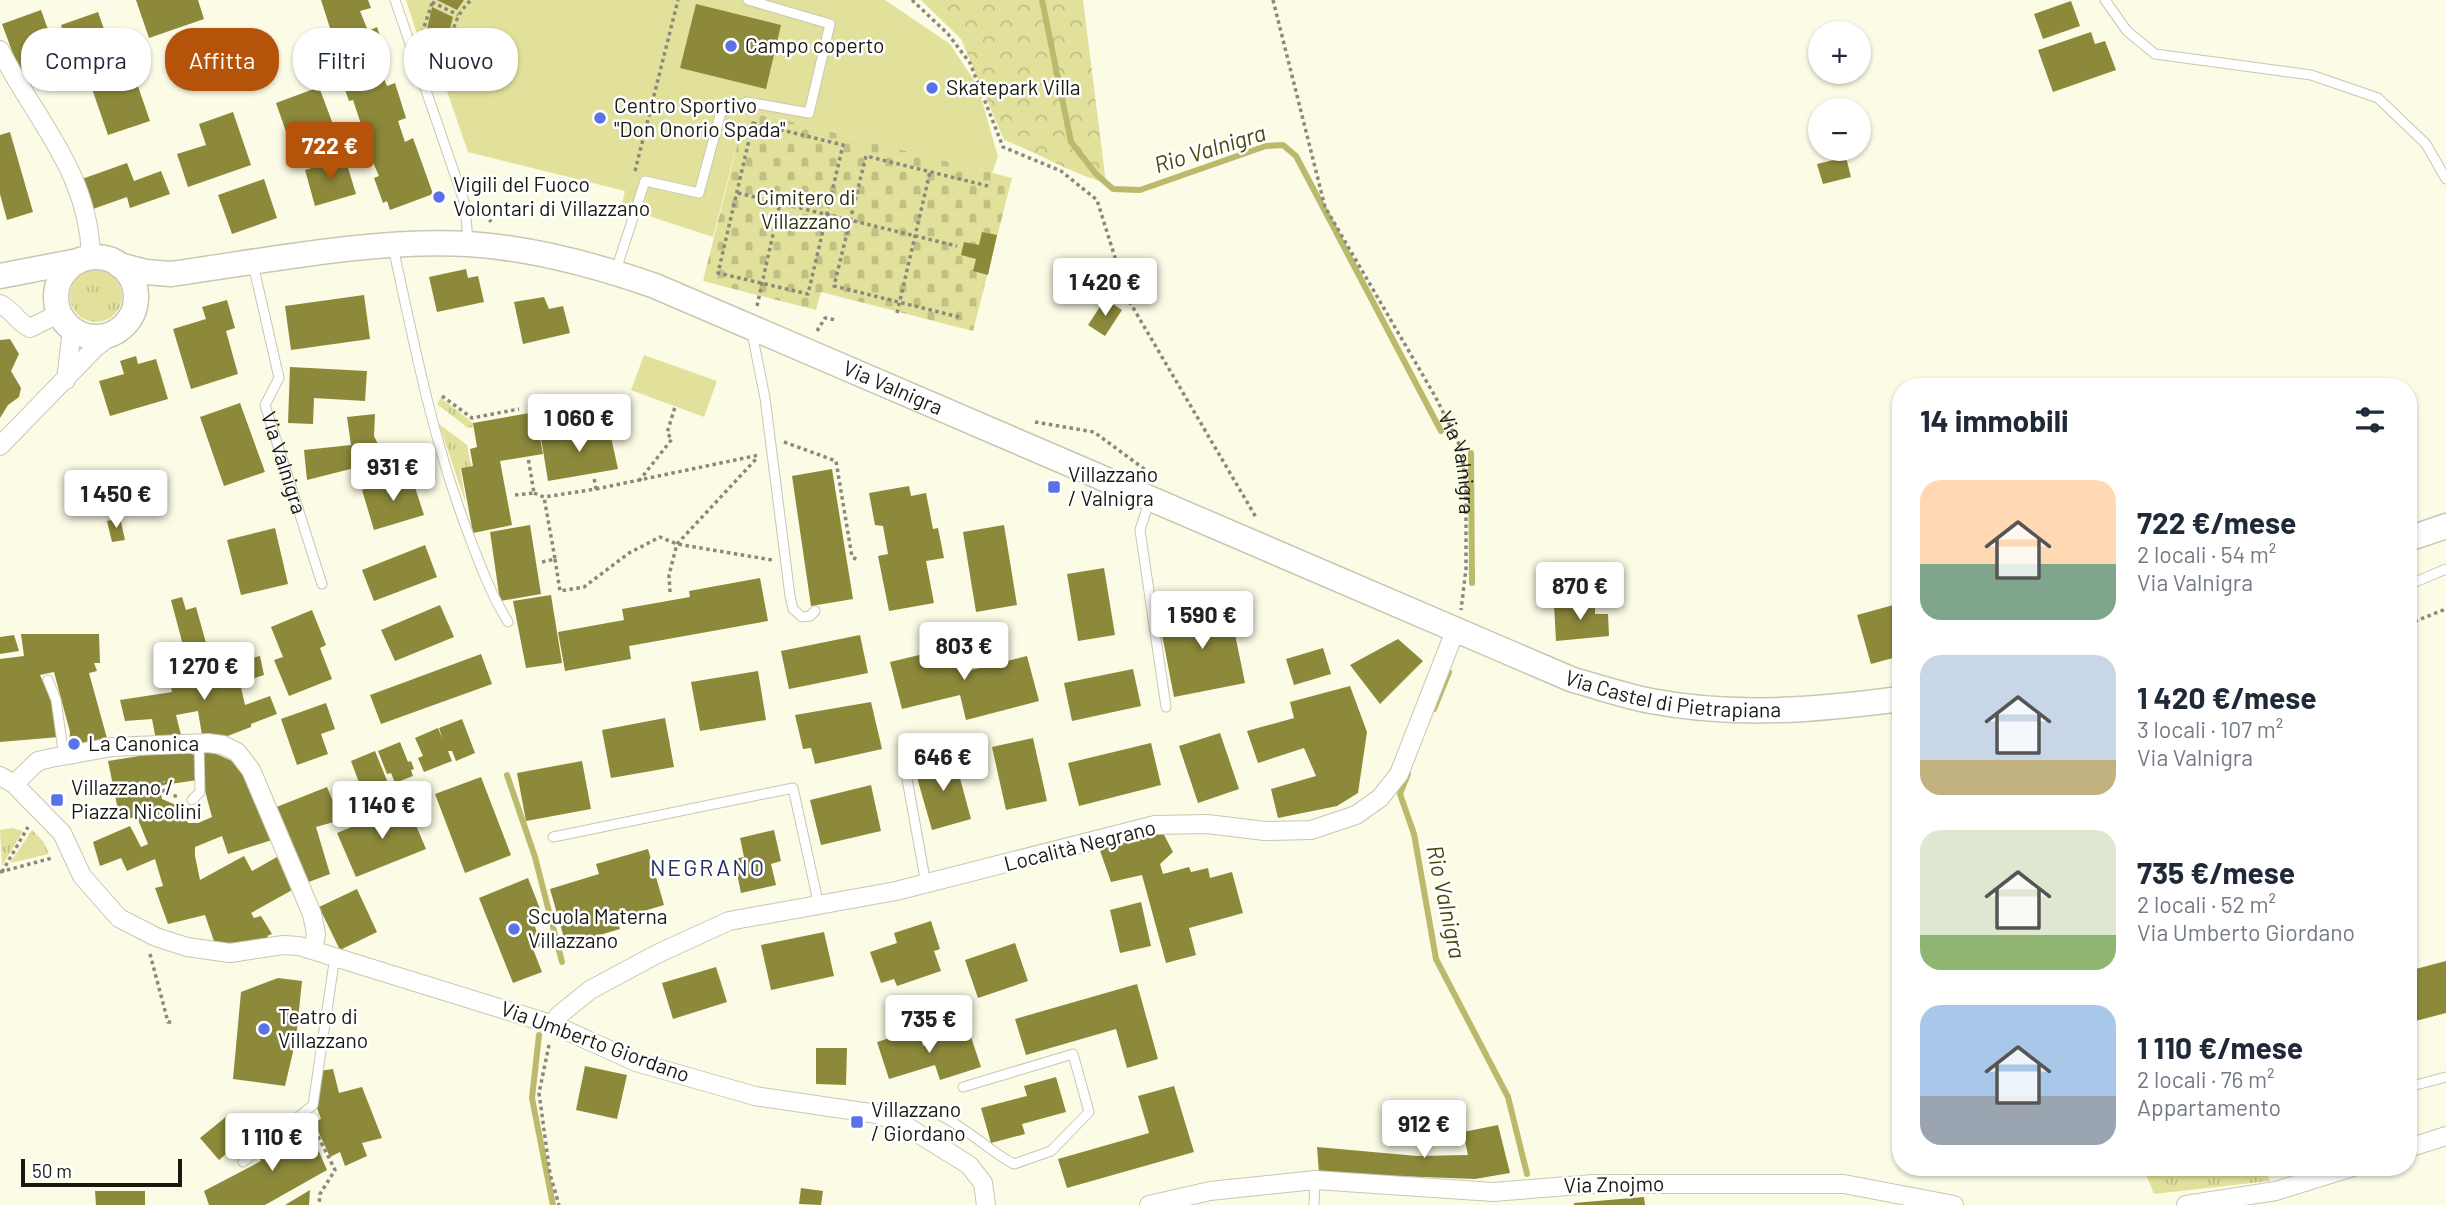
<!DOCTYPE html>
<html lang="it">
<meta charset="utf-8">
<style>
body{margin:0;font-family:Barlow,sans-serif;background:#f6f6f7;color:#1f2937;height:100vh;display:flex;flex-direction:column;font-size:26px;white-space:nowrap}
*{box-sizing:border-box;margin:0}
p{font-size:23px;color:#747a83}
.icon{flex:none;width:38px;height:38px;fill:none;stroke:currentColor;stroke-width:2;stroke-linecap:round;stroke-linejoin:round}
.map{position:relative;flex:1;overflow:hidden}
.panel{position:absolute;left:1892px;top:378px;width:525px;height:798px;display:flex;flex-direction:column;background:#fff;border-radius:28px;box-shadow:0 2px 5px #0004}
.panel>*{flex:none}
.top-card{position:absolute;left:21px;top:28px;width:665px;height:63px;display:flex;gap:14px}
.buttons{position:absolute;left:1808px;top:21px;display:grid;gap:14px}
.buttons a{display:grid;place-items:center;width:63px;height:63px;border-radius:50%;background:#fff;box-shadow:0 2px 5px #0004;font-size:35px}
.scale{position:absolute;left:21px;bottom:18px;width:161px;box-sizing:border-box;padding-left:7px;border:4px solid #191912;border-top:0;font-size:19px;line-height:24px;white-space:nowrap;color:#191912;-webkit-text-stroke:5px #fff;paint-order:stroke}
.price{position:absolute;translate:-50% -60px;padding:0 16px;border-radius:7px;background:#fff;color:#222;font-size:23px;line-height:46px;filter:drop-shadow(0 2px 4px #0008)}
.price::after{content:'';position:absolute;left:50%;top:42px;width:21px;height:16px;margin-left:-10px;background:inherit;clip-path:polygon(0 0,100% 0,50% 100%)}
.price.active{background:#b45309;color:#fff}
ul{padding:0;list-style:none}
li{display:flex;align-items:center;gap:21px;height:175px;padding:0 28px}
li span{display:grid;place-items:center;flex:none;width:196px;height:140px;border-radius:21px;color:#555}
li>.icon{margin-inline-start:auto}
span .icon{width:84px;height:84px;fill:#fffc;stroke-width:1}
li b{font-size:30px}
h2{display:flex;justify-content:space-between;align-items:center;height:84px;padding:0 28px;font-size:30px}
.pill{padding:0 24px;border-radius:28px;background:#fff;box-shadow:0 2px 5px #0004;font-size:24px;line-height:63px}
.pill.active{background:#b45309;color:#fff}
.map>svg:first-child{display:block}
</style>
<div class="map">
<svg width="2446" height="1205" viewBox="0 0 2446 1205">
<defs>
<pattern id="grass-tufts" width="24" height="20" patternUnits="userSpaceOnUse" patternTransform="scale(1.75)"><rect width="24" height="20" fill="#e1e19c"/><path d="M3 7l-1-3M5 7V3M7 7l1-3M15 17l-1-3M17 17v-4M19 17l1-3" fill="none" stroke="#c0c085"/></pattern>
<pattern id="forest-crowns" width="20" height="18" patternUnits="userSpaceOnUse" patternTransform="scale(1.75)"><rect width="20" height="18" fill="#e1e19c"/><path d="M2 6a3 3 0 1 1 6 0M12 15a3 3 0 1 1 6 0" fill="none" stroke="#c0c085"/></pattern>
<pattern id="cemetery-stones" width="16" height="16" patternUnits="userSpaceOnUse" patternTransform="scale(1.75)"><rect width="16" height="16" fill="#e1e19c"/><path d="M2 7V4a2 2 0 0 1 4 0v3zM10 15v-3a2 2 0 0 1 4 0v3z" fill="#c0c085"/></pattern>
</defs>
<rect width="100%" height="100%" fill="#fbfbe6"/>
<!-- grass -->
<path fill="url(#grass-tufts)" d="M70 296a26 26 0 1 1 52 0a26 26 0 1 1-52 0Z
M441,398L473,423L474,427L468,428L437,404Z
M439,424L467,445L471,466L460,468L466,504Z
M12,828L23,831L2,866L0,830Z
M32,830L43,841L49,854L10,863Z
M2143,1167H2264L2270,1181L2154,1194Z"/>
<!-- forest -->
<path fill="url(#forest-crowns)" d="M921,0H1083L1106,183C1069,173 1039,153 1004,140L961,39Z"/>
<!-- cemetery -->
<path fill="url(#cemetery-stones)" d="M746,110L1012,178L973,331L821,292L816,310L703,281Z"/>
<!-- pitch -->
<path fill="#e1e19c" d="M406,0H885L950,44L978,86L998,157L992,173L746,110L713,237L621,207L625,191L468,152L439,68L429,71Z
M644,355L717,381L704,417L631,390Z"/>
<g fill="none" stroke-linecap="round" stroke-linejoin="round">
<!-- stream -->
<path stroke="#bbb96b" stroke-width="6" d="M1042,0L1071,142L1096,174L1113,189L1140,190L1266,146L1283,145L1296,156L1441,431
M1471,453L1472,583
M1434,709L1449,672
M1408,774L1400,794L1414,834L1436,959L1508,1097L1527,1174
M507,775L535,857L562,962
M539,1035L532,1098L553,1205"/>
</g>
<!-- building -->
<path fill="#8c893b" d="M136,0H198L204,19L149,38Z
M321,0H368L371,8L360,11L368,31L377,27L389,63L379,67L387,86L395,83L406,118L398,121L405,142L413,138L433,194L390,210L387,201L383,203L374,178L379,176L359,131L363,130L353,100L349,101L340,76L345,75Z
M437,0H464L457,10Z
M2071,1L2080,26L2043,39L2034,14Z
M696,4L781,25L766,89L680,68Z
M432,7L453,17L448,37L451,64L429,71L425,38Z
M41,10L60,63L22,78L2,24Z
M98,12L112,52L74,65L61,25Z
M2091,32L2095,44L2105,41L2116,70L2053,92L2038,50Z
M132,69L150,121L108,135L90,83Z
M319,87L334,127L290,143L276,103Z
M233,112L251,165L188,187L177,154L206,145L199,124Z
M10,132L33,212L7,220L0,194V135Z
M1846,157L1851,177L1823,184L1817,164Z
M345,158L356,194L315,206L305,170Z
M127,163L134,181L161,171L170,194L130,208L127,197L93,209L82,179Z
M264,179L277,218L232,234L218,195Z
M982,232L997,235L988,275L973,271L976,259L961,255L964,242L979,245Z
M466,269L468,278L478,276L484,302L437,312L429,277Z
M364,295L370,339L291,350L285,306Z
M544,297L549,309L563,306L570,333L523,344L514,302Z
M1105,299L1122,310L1105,336L1088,325Z
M227,300L235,328L226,331L238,374L191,389L173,329L206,319L202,307Z
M10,339L19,354L11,371L21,388L19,397L8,405L0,418V340Z
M136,356L138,364L156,359L168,399L110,416L99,381L124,374L120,361Z
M290,367L367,371L365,401L314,398L313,424L288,423Z
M240,403L265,472L224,486L200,417Z
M535,412L543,454L500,461L512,525L473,533L461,468L473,466L470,449L477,447L473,423Z
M375,414L374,436L386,460L307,480L304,450L351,445L347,417Z
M609,428L618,469L548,481L541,438Z
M832,469L853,599L811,606L792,476Z
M411,475L424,515L374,530L362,490Z
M909,486L911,496L926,493L933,529L938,528L944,558L926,561L934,603L889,611L878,556L888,554L883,526L875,525L869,493Z
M120,518L125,540L112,542L107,521Z
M530,525L541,594L500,601L490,532Z
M1004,525L1017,605L976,612L963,532Z
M275,528L288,584L241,595L227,540Z
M425,545L437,577L374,601L362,570Z
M1104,568L1115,635L1078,641L1067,574Z
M760,578L768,621L629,646L631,659L565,671L558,632L624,620L622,609L690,597L689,591Z
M551,595L562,663L526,668L513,601Z
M182,597L186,610L196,607L206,643L184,649L171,600Z
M1595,604V614H1608L1609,636L1556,641L1554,605Z
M1897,604L1900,656L1871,664L1857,615Z
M440,605L454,637L395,661L381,630Z
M1229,605L1245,683L1174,697L1159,619Z
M312,610L326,645L320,648L332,679L289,696L274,660L283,657L271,627Z
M21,634H99L100,663H94L97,671L89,673L108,742L69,750L70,732L54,672L40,675L56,712L59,737L0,742V659L24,656Z
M14,635L19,651L0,654V637Z
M860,635L868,673L789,689L781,651Z
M1398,639L1423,661L1380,704L1350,665Z
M961,645L968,671L1027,656L1039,701L966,720L960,695L902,709L890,662Z
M1323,648L1331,674L1294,685L1286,659Z
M481,654L492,684L381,724L370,695Z
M260,656L264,675L240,683L245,705L270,696L277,714L251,724V727L212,742L202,735L198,711L176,715L182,739L156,740L152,719L125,721L120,700L172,692L169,677Z
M1133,669L1141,706L1072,721L1064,683Z
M758,671L766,720L700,731L691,682Z
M1350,686L1367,732L1358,793L1337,806L1278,818L1271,789L1316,776L1304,748L1258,763L1247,731L1294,718L1290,702Z
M871,702L882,749L815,764L811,748L803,749L795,715Z
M326,703L335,729L321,734L328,754L297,765L281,719Z
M665,718L674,767L611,778L602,730Z
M462,719L475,753L456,761L452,751H448L452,761L424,772L418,758L423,756L415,738L438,728L443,740L439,728Z
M1220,733L1239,789L1198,803L1179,746Z
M1033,738L1047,801L1006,810L992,747Z
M400,742L408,762L411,761L414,769L411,770L413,776L395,783L391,773L387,774L378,751Z
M1151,743L1161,785L1079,806L1068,763Z
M171,751L197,755L198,780L163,785L165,781L159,783L162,799L183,808L188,823H198L212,817L204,787L202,753L212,752L234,762L259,800L272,840L228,854L222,836L195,847V856L200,880L244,856L252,871L277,857L294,889L251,913L254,918L261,916L272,934L267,936L269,938L216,947L205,915L168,924L155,888L163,886L155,859L127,871L121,858L100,866L93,842L130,826L141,847L148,844L137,817L120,820L108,761Z
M375,751L388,783L363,793L351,761Z
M954,756L971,819L932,830L914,767Z
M582,761L591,809L526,821L517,773Z
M481,777L511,855L465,873L435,794Z
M871,785L881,831L821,845L810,800Z
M327,787L341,820L316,827L330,874L306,883L274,808Z
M407,804L426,849L356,877L337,833Z
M1161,829L1173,852L1160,864L1163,874L1189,867L1191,872L1208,868L1210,878L1232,872L1243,913L1189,928L1196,955L1166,963L1142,875L1111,882L1098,845Z
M774,830L781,861L771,864L776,885L741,893L734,859L744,857L740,838Z
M648,849L664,905L617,919L620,929L566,945L550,889L599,874L596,864Z
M528,878L540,909L530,914L542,945L533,949L542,972L513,983L479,898Z
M357,889L377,932L340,950L319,907Z
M1141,902L1151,946L1120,953L1110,910Z
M931,921L940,949L934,951L941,971L897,986L894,979L881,983L870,952L897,943L894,933Z
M824,932L834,976L771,990L761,945Z
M1015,943L1028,981L978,998L965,960Z
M2446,961V1013L2408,1023V971Z
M716,967L727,1002L673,1019L662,983Z
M278,978L302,981L296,1039L285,1086L233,1079L241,992Z
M1137,984L1158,1059L1127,1068L1116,1029L1026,1055L1015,1019Z
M918,1029L923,1046L969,1031L981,1067L940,1080L935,1065L889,1079L877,1042Z
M816,1048H847L846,1085L816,1084Z
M585,1066L627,1075L617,1119L576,1110Z
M333,1069L339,1093L362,1087L382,1138L362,1143L367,1156L345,1166L340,1152L330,1157L314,1122L321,1119L316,1105L319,1071Z
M1056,1077L1066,1112L1022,1124L1025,1134L991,1143L981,1108L1027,1096L1024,1086Z
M1174,1086L1194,1152L1067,1188L1058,1159L1149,1133L1138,1096Z
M227,1116L246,1137L219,1160L200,1138Z
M307,1124L327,1170L265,1205H209L204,1191L261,1161L257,1154Z
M1498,1125L1510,1173L1475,1179L1319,1173L1317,1147L1417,1156L1468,1155L1463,1132Z
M801,1188L823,1191L821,1205L799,1204Z
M310,1190L309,1205H285Z
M95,1191H145V1205H96Z
M1644,1197L1645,1205H1574V1203Z"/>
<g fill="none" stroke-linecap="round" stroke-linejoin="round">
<defs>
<g id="lane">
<path d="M395,0L465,204L468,243"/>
<path d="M2105,0L2127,31L2155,54L2311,75L2378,98L2426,144L2446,179"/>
<path d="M393,247C414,343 431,432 465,525C478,559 489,591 508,622"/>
<path id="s2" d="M253,264L279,378L265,405L322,584"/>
<path d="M616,270L645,181L699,193L721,112L747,102L809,113L830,24L748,0"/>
<path d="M752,333L765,398L790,596L793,609L802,617L810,616L815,611"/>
<path d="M1149,502L1140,530L1166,707"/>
<path d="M2408,585L2446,569"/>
<path d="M48,680L56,700L64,757"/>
<path d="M905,768L926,884"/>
<path d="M192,800L200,792L199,743"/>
<path d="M553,837L793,788L819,906"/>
<path d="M2408,1087L2446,1077"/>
<path d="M899,1123C903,1120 908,1113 912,1112C939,1100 989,1153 1014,1164L1051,1151L1089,1112L1073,1054L963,1087"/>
<path d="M243,1162L313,1105L335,956"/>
<path d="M1314,1205L1315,1180"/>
</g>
<path id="street" d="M0,50C36,121 89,172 91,257
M0,304C13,310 17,322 30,328L60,313
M66,380L72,329
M0,446L95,348L115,332
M0,776L14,784L62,833L82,876L119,918L156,937L187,947L230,953L283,945L299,946L554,1025L636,1062L755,1096L877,1114L906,1126L969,1165L983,1183L986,1205
M14,784L38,761L51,758L112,747L208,743L223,745L237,752L251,770L312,914L316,934L313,950
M554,1025L558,1016L590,990L657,954L729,921L896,891L1155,825L1207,824L1265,831L1311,830L1356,815L1380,798L1399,774L1455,631
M2408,1148L2446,1136
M1149,1205L1210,1191L1315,1180L1493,1192L1593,1184H1844L1954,1205
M2186,1205L2276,1191L2353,1167"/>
<g id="secondary">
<circle cx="96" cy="297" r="40"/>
<path id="s3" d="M119,265L146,272L171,274C265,261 373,239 468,244C532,248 595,265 655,286L1573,680C1599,687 1625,696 1651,701C1734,717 1817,710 1900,699"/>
<path d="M0,276L78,261"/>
<path d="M2408,539L2446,526"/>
</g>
</defs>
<!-- lane casing -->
<use href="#lane" stroke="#c7c7b2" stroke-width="11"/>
<!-- street casing -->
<use href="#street" stroke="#c7c7b2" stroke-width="20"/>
<!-- secondary casing -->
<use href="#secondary" stroke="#c7c7b2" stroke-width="27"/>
<!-- path -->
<g stroke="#8a8a7c" stroke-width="3.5" stroke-dasharray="3.5 3.5" stroke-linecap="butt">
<path d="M912,0L948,34L970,63L1003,147L1061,171L1097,200L1128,299L1257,519"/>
<path id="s1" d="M1273,0L1325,207L1435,396L1461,448L1466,486V569L1461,610"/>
<path d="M432,2L458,15"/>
<path d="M422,33L433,0"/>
<path d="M455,62C447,39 454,16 471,0"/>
<path d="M753,123L843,145L808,294L718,273Z"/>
<path d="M635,171L678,0"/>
<path d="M738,193L957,246"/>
<path d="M482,208L491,222"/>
<path d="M757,306L780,203"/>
<path d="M897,313L930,172"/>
<path d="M959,317L834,286L866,156L988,186"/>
<path d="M817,331L825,318L836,320"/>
<path d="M442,396L472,418L519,409"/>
<path d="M1035,422L1094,432L1147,471"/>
<path d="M784,442L836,461L852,557L858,560"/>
<path d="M639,481L672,439L667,433L675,407"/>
<path d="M596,489L759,455"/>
<path d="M534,493L544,497L596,489L594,478"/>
<path d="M515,495L534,493L528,457"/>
<path d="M555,559L560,591L584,587L629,553L660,537L677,544L772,560"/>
<path d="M542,562L555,559L544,497"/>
<path d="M670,592L669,575L677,544L757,458"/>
<path d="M2408,624L2446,609"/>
<path d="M162,782L164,793L179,797"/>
<path d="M0,872L52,858"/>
<path d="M2,872L28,827"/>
<path d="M150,954L168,1022H174"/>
<path d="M549,1045L539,1093L550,1174L559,1205"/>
<path d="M312,1124L335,1170L320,1194L319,1205"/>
</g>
<!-- lane -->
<use href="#lane" stroke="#fff" stroke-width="9"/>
<!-- street -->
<use href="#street" stroke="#fff" stroke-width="18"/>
<!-- secondary -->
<use href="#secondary" stroke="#fff" stroke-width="24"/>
</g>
<!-- markers -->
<g fill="#5b71e8" stroke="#fff" stroke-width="2.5">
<circle cx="731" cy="46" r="7"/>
<circle cx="932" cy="88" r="7"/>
<circle cx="600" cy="118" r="7"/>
<circle cx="439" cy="197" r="7"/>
<rect x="1047" y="480" width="14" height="14" rx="3.5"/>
<circle cx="74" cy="744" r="7"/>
<rect x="50" y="793" width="14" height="14" rx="3.5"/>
<circle cx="514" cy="929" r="7"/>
<circle cx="264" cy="1029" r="7"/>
<rect x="850" y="1115" width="14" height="14" rx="3.5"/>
</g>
<g text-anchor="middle" stroke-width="5" stroke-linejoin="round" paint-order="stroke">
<!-- poi labels -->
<g font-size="21" fill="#191912" stroke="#fff" text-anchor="start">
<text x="745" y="53">Campo coperto</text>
<text x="946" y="95">Skatepark Villa</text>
<text x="614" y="113">Centro Sportivo<tspan x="614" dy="24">"Don Onorio Spada"</tspan></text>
<text x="453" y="192">Vigili del Fuoco<tspan x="453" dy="24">Volontari di Villazzano</tspan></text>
<text x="1068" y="482">Villazzano<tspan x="1068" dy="24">/ Valnigra</tspan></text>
<text x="88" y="751">La Canonica</text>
<text x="71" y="795">Villazzano /<tspan x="71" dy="24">Piazza Nicolini</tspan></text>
<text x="528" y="924">Scuola Materna<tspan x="528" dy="24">Villazzano</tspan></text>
<text x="278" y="1024">Teatro di<tspan x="278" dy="24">Villazzano</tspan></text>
<text x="871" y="1117">Villazzano<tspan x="871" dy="24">/ Giordano</tspan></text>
</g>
<!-- park labels -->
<g font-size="21" fill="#32310e" stroke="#fff">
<text x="806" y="205">Cimitero di<tspan x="806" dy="24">Villazzano</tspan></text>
</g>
<!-- street labels -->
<g font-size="21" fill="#191912" stroke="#fff">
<text dy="7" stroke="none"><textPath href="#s3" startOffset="803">Via Valnigra</textPath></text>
<text dy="7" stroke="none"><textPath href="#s2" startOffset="208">Via Valnigra</textPath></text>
<text dy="7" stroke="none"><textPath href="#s1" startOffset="504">Via Valnigra</textPath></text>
<text dy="7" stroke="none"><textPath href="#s3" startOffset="1645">Via Castel di Pietrapiana</textPath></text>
<text transform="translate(1080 846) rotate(-14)" y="7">Località Negrano</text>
<text transform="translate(595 1042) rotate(20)" y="7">Via Umberto Giordano</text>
<text transform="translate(1614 1185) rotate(-1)" y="7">Via Znojmo</text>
</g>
<!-- water labels -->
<g font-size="23" font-style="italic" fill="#4a480a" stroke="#fff">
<text transform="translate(1210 149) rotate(-17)" y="8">Rio Valnigra</text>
<text transform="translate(1446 902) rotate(78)" y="8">Rio Valnigra</text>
</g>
<!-- neighbourhood labels -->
<g font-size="23" letter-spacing="2" fill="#252f68" stroke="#fff">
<text x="708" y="876">NEGRANO</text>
</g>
</g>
</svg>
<div class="buttons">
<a>+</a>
<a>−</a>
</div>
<div class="scale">50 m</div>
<b class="price active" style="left:330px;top:182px">722 €</b>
<b class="price" style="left:1105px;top:318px">1 420 €</b>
<b class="price" style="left:579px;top:454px">1 060 €</b>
<b class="price" style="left:393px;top:503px">931 €</b>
<b class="price" style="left:116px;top:530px">1 450 €</b>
<b class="price" style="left:1580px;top:622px">870 €</b>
<b class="price" style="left:1202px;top:651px">1 590 €</b>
<b class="price" style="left:964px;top:682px">803 €</b>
<b class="price" style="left:204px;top:702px">1 270 €</b>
<b class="price" style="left:943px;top:793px">646 €</b>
<b class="price" style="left:382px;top:841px">1 140 €</b>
<b class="price" style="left:929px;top:1055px">735 €</b>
<b class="price" style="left:1424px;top:1160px">912 €</b>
<b class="price" style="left:272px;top:1173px">1 110 €</b>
<div class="top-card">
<a class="pill">Compra</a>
<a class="pill active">Affitta</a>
<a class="pill">Filtri</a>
<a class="pill">Nuovo</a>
</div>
<section class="panel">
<h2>14 immobili<svg class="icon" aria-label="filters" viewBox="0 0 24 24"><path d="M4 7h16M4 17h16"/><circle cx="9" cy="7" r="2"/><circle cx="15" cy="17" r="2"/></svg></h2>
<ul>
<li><span style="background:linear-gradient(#ffd9b3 60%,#7fa58c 0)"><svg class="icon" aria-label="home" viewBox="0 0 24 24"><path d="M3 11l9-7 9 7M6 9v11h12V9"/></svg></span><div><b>722 €/mese</b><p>2 locali · 54 m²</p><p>Via Valnigra</p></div></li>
<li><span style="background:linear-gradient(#c9d6e8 75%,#c2b280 0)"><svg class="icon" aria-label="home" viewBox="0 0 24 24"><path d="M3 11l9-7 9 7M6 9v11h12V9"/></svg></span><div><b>1 420 €/mese</b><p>3 locali · 107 m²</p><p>Via Valnigra</p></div></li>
<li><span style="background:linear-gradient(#dfe7d0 75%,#8fb573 0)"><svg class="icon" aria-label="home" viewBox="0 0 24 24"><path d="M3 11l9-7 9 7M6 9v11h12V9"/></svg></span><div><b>735 €/mese</b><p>2 locali · 52 m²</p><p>Via Umberto Giordano</p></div></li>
<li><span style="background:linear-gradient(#a9c7e8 65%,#9aa5b1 0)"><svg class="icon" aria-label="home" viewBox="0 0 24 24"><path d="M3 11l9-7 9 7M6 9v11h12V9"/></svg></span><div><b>1 110 €/mese</b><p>2 locali · 76 m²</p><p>Appartamento</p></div></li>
</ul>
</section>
</div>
